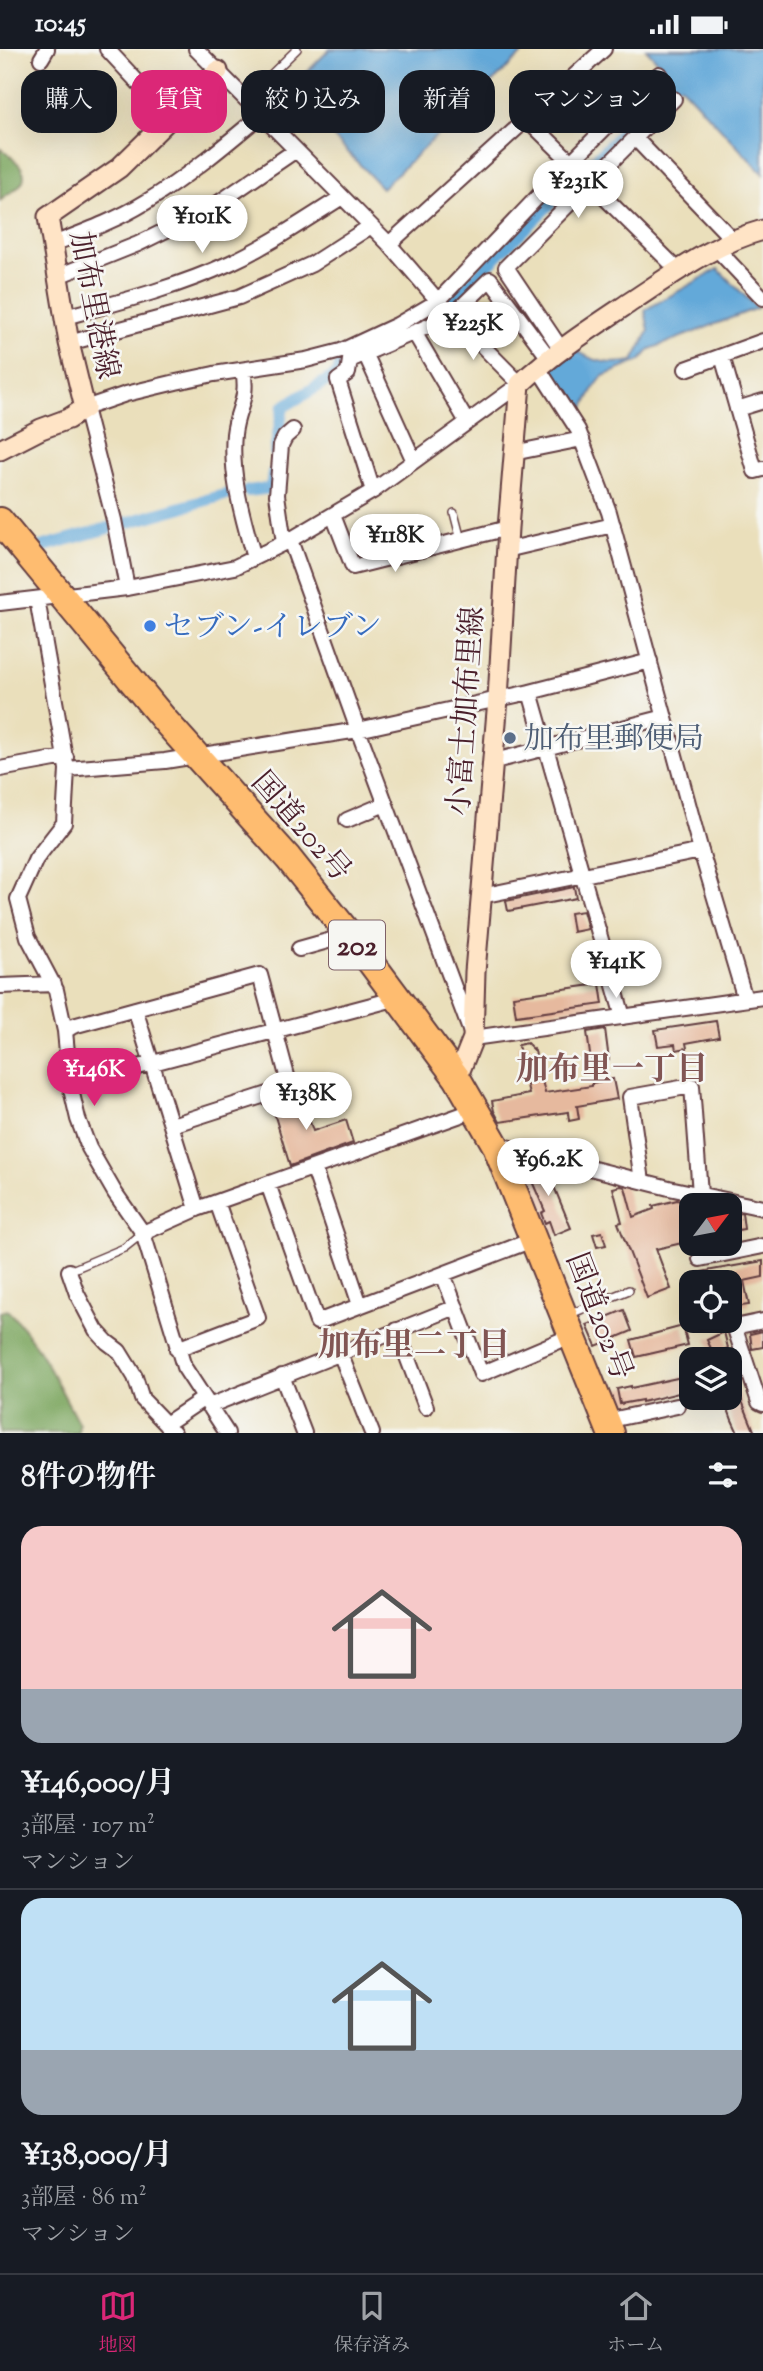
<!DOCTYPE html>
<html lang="ja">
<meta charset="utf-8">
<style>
body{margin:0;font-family:"Sorts Mill Goudy","Noto Serif JP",serif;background:#242831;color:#f1f3f6;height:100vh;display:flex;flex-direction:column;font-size:26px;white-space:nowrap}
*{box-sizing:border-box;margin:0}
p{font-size:23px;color:#9ea1a6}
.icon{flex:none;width:38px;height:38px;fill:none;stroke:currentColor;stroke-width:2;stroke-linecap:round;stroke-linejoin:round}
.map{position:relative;height:1384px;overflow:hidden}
.details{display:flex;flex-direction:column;background:#171b24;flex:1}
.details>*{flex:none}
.guide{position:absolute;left:21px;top:21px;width:721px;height:63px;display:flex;gap:14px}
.needle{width:46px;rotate:58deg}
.buttons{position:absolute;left:679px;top:1144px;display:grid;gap:14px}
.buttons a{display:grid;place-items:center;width:63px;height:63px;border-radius:14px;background:#171b24;box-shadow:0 7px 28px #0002;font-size:35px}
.price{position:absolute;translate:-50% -60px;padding:0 16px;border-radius:24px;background:#fff;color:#222;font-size:23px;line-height:46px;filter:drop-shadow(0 2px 4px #0008)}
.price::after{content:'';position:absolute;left:50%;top:42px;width:21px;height:16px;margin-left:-10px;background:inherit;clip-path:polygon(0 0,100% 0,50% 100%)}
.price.selected{background:#db2777;color:#fff}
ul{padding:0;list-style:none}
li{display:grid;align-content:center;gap:14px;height:371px;padding:0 21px}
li+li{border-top:2px solid #363941}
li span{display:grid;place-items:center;height:217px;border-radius:21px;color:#555}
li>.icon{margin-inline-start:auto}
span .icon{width:126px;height:126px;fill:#fffc;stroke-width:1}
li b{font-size:30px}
h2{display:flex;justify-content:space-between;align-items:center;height:84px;padding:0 21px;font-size:30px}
.chip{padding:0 24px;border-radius:21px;background:#171b24;box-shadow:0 7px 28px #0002;font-size:24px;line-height:63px}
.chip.selected{background:#db2777;color:#fff}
.status{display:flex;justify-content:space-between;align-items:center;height:49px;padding:0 35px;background:#171b24;direction:ltr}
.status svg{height:19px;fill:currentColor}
.tab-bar{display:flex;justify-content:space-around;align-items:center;height:98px;border-top:2px solid #363941;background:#171b24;font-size:19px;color:#9ea1a6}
.tab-bar a{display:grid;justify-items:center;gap:4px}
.tab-bar .selected{color:#db2777}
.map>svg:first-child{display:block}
</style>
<div class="status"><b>10:45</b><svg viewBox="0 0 49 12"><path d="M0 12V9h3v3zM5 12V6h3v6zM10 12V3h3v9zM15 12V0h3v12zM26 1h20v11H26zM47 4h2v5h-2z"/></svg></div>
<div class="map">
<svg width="763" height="1384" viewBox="0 0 763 1384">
<rect width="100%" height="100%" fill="#f6f6f2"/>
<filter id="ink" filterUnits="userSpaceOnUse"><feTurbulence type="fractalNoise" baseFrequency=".0143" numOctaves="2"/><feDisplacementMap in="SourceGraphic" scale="14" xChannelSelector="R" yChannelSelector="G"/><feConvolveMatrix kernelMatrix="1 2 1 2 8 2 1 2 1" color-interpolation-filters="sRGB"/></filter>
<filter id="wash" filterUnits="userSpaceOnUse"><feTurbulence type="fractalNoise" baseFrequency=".00686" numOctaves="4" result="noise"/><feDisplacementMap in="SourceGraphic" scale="28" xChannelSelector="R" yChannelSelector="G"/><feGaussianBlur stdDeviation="1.57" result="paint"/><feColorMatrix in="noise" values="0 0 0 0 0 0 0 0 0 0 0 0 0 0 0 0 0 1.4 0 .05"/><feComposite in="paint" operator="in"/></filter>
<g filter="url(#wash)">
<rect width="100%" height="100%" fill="#eadfbb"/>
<!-- forest -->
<path fill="#7ba65f" stroke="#626245" stroke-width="2" d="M0,99C11,108 35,123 18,138C12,144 5,147 0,152Z
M7,1261C37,1290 59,1338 79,1375L78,1384H0V1263Z"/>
<!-- water -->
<path fill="#63a9d9" stroke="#566482" stroke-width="2" d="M330,0H527L382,139L289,41Z
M646,0H763V125Z
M718,220L757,259L650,300L640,312L603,327L594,339L580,366L549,318L576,301C595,314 612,316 633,312L649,282L645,261Z"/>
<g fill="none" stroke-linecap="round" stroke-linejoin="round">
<!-- canal -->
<path stroke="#63a9d9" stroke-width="12" d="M399,283L438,265L681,26
M275,403L283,358L338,325L342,309L357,302
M248,442L271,439L273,424
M34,500L228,445"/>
</g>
<g id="blocks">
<!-- building -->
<path fill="#e6b99e" d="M574,838L576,849L508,862L506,852Z
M583,862L588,880L573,883L570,864Z
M600,935L603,955L516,967L513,947Z
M716,972L719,988L686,994L687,999L676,1001L675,995L658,997L655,981Z
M605,980L609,1011L591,1013L587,983Z
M527,994L535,1002L545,1044L592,1037V1034L613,1030L617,1050L577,1057L579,1070L569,1072L568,1063L500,1073L494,1062L492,1052L529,1045L518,996Z
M299,1040L313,1082L346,1071L353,1094L290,1117L271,1054L294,1047Z
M527,1113L546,1118L571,1179L554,1186L549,1172L545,1174L541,1164L545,1162L524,1114Z
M621,1137L625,1138L633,1168L654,1160L653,1157L677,1151L686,1153L691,1177V1192L656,1200L671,1240L647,1249L618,1174L622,1173L613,1139Z
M742,1164L744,1180L732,1182L730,1166Z
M602,1183L606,1196L597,1198L593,1185Z
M763,1212V1228L744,1232L749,1256L735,1258L730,1234H697L695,1224Z
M624,1261L632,1282L596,1297L587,1276Z
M683,1277L688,1296L636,1308L631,1291Z
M763,1282V1298L752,1300L750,1285Z
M724,1283L728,1299L714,1306L707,1291Z
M730,1325H731L755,1384H738L732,1371L724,1349H730Z
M691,1326V1341L642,1353V1351L620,1355L617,1340L631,1337V1339Z"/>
</g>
</g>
<g filter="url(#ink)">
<use href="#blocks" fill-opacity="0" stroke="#623c41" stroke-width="2"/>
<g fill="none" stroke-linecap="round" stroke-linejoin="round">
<defs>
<path id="lane" d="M246,50L297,0
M454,464L461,491
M404,479L410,503
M69,1222L124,1199L143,1184
M568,1266L629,1241"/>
<path id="street" d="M107,0L171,69
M41,10L47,0
M527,70L571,113
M635,89L733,191
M590,134L678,221
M53,195C84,183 117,171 146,153C187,128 224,97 261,66
M389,195L604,0
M716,199L763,249
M58,227L138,195L211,159L296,101
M65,268C120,253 178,238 230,214C269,196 305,171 342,148
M414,283L467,373
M69,294L239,248L312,215L371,177
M561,300L506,218L674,50
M365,304L414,412
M722,307L755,422L763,420
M538,319L578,381L609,463L701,802L745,950
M686,320L763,292
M243,321C249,351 237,358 234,385C230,427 243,469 254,509
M737,360L763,352
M513,404L582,390
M373,442L338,331L348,324L350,311L452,267L490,230L549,309
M333,466L353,518L508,479
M290,491L358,681L473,989L763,948
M284,494L277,446L281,396L285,388L293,381
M506,501L613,476
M127,539L114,471L85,359L126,345L176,333L214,325L306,311L341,302L397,276L438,252L571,113L659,25
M37,550L67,720L64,774L36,810L18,850L28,888L56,941L65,982L70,1036L78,1070L89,1099L115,1144L143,1184L184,1318L227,1384
M0,554L127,539L235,518L290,491L373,442L520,335L438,252L389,195L196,0
M530,643L623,968
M491,713L665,668
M0,720L66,708
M67,720L165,712L358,681L530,643L650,612
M347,771L385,755
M481,847L701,802
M299,900L349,886
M0,937L54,935
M135,960L197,1160
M65,982L73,977L260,926L290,1038L172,1076
M70,1036L398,949
M495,1095L669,1139L763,1159
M314,1120L360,1256
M642,1132L630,1048L692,1037L700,1145
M268,1135L317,1273L535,1190
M143,1184L197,1160L475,1061
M700,1210L763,1197
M69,1222L77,1245L96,1281L107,1293L119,1302L135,1328L142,1350L166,1375
M443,1225L481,1325L571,1287
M763,1272L739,1277L736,1283L759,1353L763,1355
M397,1281L426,1358
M177,1300L258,1269L217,1153
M340,1304L372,1384
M282,1327L304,1384
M209,1357L456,1258
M606,1372L677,1357
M174,1384L166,1375L203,1350"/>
<path id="secondary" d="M0,401L41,380L68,370L85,359L69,294L48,168L119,119L218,22
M457,1029L473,989L475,923L498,650L508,479L520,335C554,303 593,278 632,252C673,225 715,194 763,181"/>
<path id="highway" d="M0,472L167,674L288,809L367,908L457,1029L495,1095L611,1384"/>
</defs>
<!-- lane casing -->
<use href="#lane" stroke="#623c41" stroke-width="10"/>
<!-- street casing -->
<use href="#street" stroke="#623c41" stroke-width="18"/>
<!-- secondary casing -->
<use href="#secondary" stroke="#623c41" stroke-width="23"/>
<!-- highway casing -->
<use href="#highway" stroke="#623c41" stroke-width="30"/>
<!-- lane -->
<use href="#lane" stroke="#fff" stroke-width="7"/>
<!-- street -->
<use href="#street" stroke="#fff" stroke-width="14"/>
<!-- secondary -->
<use href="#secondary" stroke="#ffe4c6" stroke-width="19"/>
<!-- highway -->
<use href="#highway" stroke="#febc70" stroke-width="26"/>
</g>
</g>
<!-- markers -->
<circle fill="#3f7fe0" stroke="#f6f6f2" stroke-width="2.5" cx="150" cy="577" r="7"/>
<circle fill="#5c6f8a" stroke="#f6f6f2" stroke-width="2.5" cx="510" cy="689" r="7"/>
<g text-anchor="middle" stroke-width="5" stroke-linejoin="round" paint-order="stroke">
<!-- shield labels -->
<rect fill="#f6f6f2" stroke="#7e6067" stroke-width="2" x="329" y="871.5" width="56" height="49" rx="5"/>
<g font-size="28" font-weight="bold" fill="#4a1f2b">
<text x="357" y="906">202</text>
</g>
<!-- street labels -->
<g font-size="30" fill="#4a1f2b" stroke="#f6f6f2">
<text transform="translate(95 256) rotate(79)" y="10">加布里港線</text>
<text transform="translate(465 662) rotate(-86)" y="10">小富士加布里線</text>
<text transform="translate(302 777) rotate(49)" y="10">国道202号</text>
<text transform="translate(600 1267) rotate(69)" y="10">国道202号</text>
</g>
<!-- shop labels -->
<g font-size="30" fill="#366cbe" stroke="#f6f6f2" text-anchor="start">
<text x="164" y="587">セブン-イレブン</text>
</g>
<!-- service labels -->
<g font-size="30" fill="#4e5e75" stroke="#f6f6f2" text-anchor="start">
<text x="524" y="699">加布里郵便局</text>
</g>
<!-- neighbourhood labels -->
<g font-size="32" font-weight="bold" fill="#815553" stroke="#f6f6f2">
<text x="612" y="1030">加布里一丁目</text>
<text x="414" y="1306">加布里二丁目</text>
</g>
</g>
</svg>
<div class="buttons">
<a><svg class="needle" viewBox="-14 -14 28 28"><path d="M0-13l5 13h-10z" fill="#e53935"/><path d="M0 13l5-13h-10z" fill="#9ea1a6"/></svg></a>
<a><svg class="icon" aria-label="locate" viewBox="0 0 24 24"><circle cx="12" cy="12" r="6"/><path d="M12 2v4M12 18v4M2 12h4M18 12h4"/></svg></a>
<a><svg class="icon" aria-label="layers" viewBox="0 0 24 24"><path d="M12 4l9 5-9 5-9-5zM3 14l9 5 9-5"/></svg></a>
</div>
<b class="price" style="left:578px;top:171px">¥231K</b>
<b class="price" style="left:202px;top:206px">¥101K</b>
<b class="price" style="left:473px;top:313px">¥225K</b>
<b class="price" style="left:395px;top:525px">¥118K</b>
<b class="price" style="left:616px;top:951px">¥141K</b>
<b class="price selected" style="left:94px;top:1059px">¥146K</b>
<b class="price" style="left:306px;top:1083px">¥138K</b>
<b class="price" style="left:548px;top:1149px">¥96.2K</b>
<div class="guide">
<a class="chip">購入</a>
<a class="chip selected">賃貸</a>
<a class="chip">絞り込み</a>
<a class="chip">新着</a>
<a class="chip">マンション</a>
</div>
</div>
<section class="details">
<h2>8件の物件<svg class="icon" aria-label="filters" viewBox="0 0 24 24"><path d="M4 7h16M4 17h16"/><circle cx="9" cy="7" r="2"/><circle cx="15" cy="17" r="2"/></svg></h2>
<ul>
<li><span style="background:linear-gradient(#f6c9c9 75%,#9aa5b1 0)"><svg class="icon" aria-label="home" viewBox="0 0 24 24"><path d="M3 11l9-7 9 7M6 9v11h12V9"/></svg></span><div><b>¥146,000/月</b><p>3部屋 · 107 m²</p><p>マンション</p></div></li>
<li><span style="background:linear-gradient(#bfe0f5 70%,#9aa5b1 0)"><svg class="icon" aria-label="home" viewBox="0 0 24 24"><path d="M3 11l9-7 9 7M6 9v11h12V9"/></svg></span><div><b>¥138,000/月</b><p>3部屋 · 86 m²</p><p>マンション</p></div></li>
</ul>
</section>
<nav class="tab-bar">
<a class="selected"><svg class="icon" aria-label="map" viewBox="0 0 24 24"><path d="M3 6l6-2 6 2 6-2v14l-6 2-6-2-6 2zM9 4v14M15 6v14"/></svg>地図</a>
<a><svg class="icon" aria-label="saved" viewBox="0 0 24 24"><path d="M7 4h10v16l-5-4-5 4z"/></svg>保存済み</a>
<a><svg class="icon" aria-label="home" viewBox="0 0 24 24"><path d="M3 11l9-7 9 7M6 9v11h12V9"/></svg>ホーム</a>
</nav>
